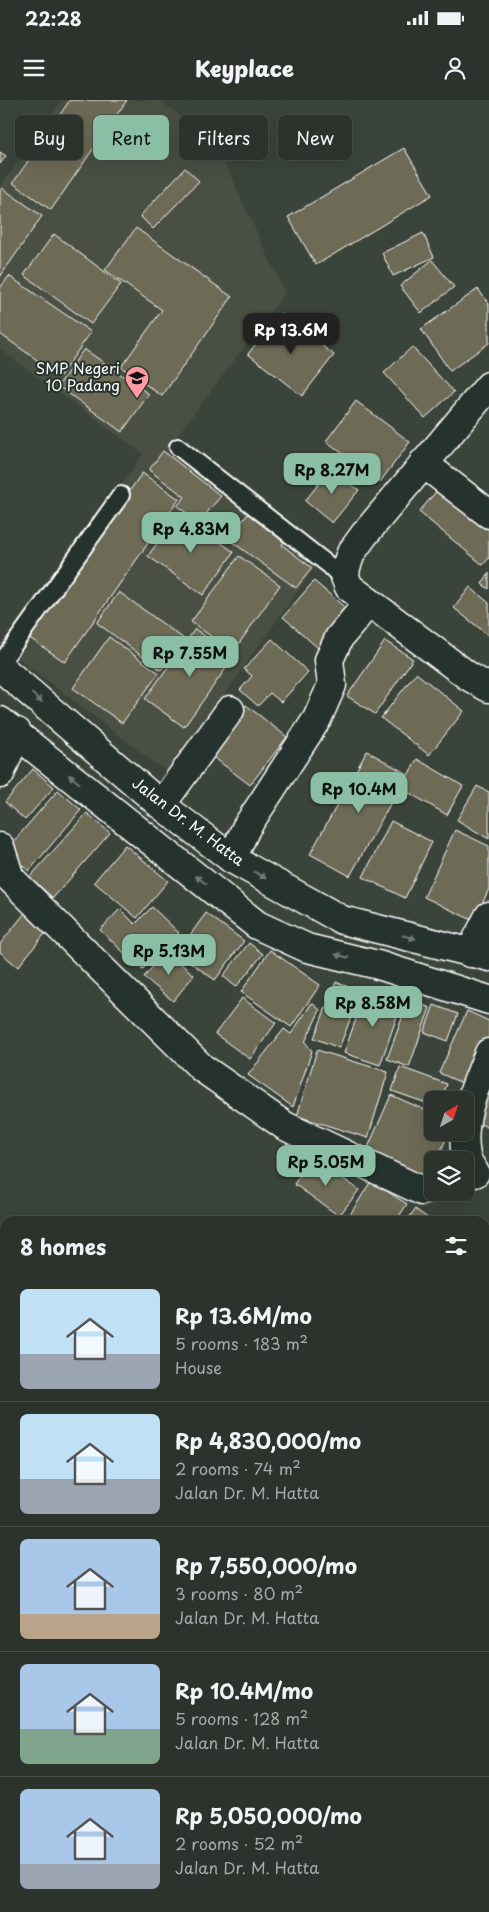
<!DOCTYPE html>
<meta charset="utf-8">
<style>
body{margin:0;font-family:"Playpen Sans",sans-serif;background:#343b34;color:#f1f3f6;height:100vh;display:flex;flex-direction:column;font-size:19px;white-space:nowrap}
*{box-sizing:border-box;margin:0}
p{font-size:16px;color:#a6aaa9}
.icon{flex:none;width:28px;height:28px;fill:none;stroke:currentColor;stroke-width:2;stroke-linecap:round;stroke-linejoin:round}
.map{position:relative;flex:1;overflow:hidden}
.drawer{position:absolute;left:0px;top:1116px;width:490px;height:696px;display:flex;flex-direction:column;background:#2c332c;border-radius:15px 15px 0 0;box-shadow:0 5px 20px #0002,0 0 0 1px #484e48}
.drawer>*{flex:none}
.guide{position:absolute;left:15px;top:15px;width:460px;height:45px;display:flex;gap:10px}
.needle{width:32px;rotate:39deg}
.buttons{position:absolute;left:424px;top:991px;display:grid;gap:10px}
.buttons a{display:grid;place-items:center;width:50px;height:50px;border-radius:8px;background:#2c332c;box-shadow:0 5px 20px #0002,0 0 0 1px #484e48;font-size:25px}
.price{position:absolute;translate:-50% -42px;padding:0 11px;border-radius:10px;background:#8abfa5;color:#111;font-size:16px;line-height:32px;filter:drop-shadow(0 1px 2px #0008)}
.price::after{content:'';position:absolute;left:50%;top:30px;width:15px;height:11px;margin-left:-8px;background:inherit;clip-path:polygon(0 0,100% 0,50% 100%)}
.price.on{background:#222;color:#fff}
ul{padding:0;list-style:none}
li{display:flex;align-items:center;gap:15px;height:125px;padding:0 20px}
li+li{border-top:1px solid #484e48}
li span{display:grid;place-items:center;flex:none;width:140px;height:100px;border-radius:8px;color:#555}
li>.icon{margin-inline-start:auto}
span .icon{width:60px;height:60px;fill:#fffc;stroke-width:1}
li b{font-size:21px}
h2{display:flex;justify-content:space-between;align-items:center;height:60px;padding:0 20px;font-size:21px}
.tag{padding:0 18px;border-radius:8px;background:#2c332c;box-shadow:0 5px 20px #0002,0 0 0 1px #484e48;font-size:18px;line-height:45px}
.tag.on{background:#8abfa5;color:#111}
.status{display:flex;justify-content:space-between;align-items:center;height:35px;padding:0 25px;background:#2c332c;direction:ltr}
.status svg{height:14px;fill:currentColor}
header{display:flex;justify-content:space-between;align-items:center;height:65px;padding:0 20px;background:#2c332c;font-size:22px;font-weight:800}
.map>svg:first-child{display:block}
</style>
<div class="status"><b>22:28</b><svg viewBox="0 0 49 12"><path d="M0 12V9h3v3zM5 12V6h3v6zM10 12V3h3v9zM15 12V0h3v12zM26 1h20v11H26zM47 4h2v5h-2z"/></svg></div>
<header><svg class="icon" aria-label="menu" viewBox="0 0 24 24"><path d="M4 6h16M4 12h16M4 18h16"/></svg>Keyplace<svg class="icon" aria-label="person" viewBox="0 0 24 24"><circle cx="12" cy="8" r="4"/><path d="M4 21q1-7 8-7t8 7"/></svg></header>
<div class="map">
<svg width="489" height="1812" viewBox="0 0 489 1812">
<rect width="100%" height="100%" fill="#3b443a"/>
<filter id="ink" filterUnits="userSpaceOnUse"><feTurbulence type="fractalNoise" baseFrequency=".02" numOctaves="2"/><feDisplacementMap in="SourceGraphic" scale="10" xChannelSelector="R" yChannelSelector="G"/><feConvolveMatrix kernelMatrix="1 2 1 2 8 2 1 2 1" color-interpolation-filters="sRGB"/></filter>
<g filter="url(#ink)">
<!-- built -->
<path fill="#4a5043" d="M62,0H159L215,42L285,193L167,349L318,463L168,673L6,549L143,354L0,249V87Z"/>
<!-- building -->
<path fill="#6d6b57" stroke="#fff" d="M70,0H127L51,110L13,83Z
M404,48L432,95L316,165L288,117Z
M0,52L6,56L0,64Z
M185,68L199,81L153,129L140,116Z
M2,88L42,116L0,177V91Z
M136,128L232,197L162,296L121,267L162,210L105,170Z
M423,133L434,157L393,176L382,153Z
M54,134L121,184L91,224L24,175Z
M432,160L454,187L421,213L400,186Z
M9,176L91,232L60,276L0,234V188Z
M478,189L489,204V243L450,271L421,229Z
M280,213L334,255L302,296L248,254Z
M412,247L454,292L425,318L384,273Z
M84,249L149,294L122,332L58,286Z
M356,301L410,342L380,382L326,341Z
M163,351L221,396L199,422L177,406L185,397L149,370Z
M331,368L359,390L332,423L305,401Z
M142,373L179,399L65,562L28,537Z
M439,388L489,428V458L483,465L419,412Z
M179,413L234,452L203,495L148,456Z
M248,414L284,442L282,445L312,468L296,488L228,439Z
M239,456L280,485L233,552L191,522Z
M489,473V489L482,484Z
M314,481L350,512L318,548L283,517Z
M470,487L489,503V536L454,508Z
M119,492L184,539L161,570L97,523Z
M195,529L234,557L184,627L145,599Z
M109,537L159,573L122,623L73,588Z
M272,539L308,572L281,602L270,593L258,606L240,590L252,576L244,569Z
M385,541L413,559L375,614L347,596Z
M416,573L464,611L429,655L381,618Z
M246,605L287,637L250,685L208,653Z
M367,651L407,674L350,776L310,754Z
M417,659L463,686L447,715L401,688Z
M33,669L54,687L25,720L5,702Z
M477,686L489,692V739L457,720Z
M58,690L81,710L29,771L5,751Z
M87,713L110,733L53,798L30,777Z
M391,721L432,742L405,798L363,777Z
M455,730L489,746V789L474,821L424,797Z
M125,745L168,781L137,818L94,782Z
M152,807L179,833L142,870L100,830L120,809L135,824Z
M29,808L51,826L18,867L0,852V844Z
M206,813L244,841L215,880L177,853Z
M249,843L263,854L236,887L223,876Z
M270,850L320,885L291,927L241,892Z
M166,851L194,875L173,901L144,877Z
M336,882L361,892L339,948L314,938Z
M366,890L402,902L380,965L344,953Z
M242,898L276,923L250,959L215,934Z
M409,899L430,908L409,967L387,959Z
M312,903L320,910L305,942L312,951L293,1007L248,975L284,929L291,934Z
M434,905L458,914L448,941L424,932Z
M467,911L489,921V940L469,986L439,973Z
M317,950L388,972L368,1038L297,1016Z
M400,967L447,984L441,1000H432V1005L392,991Z
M489,989V1028L474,1021Z
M391,995L432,1013V1032H449L437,1060H432V1071L429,1079L366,1052Z
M313,1057L359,1090L339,1116L294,1084Z
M371,1081L407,1104L396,1121H346Z
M415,1109L432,1121H407Z
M485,1277L489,1281V1353L485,1358Z
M485,1410L489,1413V1438L485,1443Z"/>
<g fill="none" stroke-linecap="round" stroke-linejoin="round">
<defs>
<path id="lane" d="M178,347L330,466L346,483
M0,564L121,395"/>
<path id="street" d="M489,286L364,435L351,453L346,467L345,477L349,487L468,576L489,588
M423,363L489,414
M0,674L17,632
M161,705L230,610
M0,747L10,778L202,968L285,1026L422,1091
M232,759L246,728L317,619L332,585L329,560L339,538L368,503
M470,853L489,816
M475,1073C472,1068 467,1061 466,1056C459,1020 476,985 489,953"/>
<path id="secondary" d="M0,567L161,705L232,759L342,820L489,857
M0,621L257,825L307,848L378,865L489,900"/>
</defs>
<!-- lane casing -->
<use href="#lane" stroke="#fff" stroke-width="20"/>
<!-- street casing -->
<use href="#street" stroke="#fff" stroke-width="31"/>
<!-- secondary casing -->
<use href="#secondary" stroke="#fff" stroke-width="31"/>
<!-- lane -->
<use href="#lane" stroke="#26332d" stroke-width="16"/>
<!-- street -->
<use href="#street" stroke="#26332d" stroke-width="28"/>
<!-- secondary -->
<use href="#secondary" stroke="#26332d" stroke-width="28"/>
</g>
<!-- one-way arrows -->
<defs><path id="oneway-solid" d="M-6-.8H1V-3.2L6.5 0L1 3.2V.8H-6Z" transform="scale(1.25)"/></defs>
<g fill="#727a76">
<use href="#oneway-solid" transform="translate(37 598) rotate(41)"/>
<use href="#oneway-solid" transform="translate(74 679) rotate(-141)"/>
<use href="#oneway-solid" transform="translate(260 775) rotate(29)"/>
<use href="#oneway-solid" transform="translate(201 780) rotate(-142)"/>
<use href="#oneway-solid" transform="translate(409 837) rotate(14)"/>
<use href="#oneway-solid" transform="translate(342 856) rotate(-167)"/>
</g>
</g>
<!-- icons -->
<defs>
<symbol id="school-pin" viewBox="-11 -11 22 30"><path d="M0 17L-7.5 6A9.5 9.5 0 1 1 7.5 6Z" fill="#ff9aa2" stroke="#26332d"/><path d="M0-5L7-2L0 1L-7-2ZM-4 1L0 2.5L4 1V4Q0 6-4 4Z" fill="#111"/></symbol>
</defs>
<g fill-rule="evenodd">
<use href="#school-pin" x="123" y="264" width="28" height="38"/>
</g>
<g text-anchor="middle" stroke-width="4" stroke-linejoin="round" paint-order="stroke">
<!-- poi labels -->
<g font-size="15" fill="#fff" stroke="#26332d" text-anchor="end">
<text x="120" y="274">SMP Negeri<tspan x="120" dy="17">10 Padang</tspan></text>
</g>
<!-- street labels -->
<g font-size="15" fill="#fff" stroke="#26332d">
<text transform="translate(188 722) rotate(37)" y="5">Jalan Dr. M. Hatta</text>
</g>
</g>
</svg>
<div class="buttons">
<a><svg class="needle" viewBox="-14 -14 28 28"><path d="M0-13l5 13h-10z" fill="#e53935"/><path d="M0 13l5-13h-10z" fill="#a6aaa9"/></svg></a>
<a><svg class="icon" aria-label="layers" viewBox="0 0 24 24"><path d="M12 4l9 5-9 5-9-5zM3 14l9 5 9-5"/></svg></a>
</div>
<b class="price on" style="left:291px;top:255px">Rp 13.6M</b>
<b class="price" style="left:332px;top:395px">Rp 8.27M</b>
<b class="price" style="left:191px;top:454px">Rp 4.83M</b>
<b class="price" style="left:190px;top:578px">Rp 7.55M</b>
<b class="price" style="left:359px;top:714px">Rp 10.4M</b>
<b class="price" style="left:169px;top:876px">Rp 5.13M</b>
<b class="price" style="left:373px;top:928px">Rp 8.58M</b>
<b class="price" style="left:326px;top:1087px">Rp 5.05M</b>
<div class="guide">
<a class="tag">Buy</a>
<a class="tag on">Rent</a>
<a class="tag">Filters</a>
<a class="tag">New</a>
</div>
<section class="drawer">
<h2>8 homes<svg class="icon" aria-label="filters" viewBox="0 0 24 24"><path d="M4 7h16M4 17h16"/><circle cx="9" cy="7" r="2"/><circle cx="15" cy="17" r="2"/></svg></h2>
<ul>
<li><span style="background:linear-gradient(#bfe0f5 65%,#9aa5b1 0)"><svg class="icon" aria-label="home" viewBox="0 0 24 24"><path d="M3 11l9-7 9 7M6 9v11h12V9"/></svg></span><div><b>Rp 13.6M/mo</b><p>5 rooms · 183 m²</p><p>House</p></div></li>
<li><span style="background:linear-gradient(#bfe0f5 65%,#9aa5b1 0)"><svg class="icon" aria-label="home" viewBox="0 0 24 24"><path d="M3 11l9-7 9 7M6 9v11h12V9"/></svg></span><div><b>Rp 4,830,000/mo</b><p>2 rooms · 74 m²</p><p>Jalan Dr. M. Hatta</p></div></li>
<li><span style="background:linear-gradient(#a9c7e8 75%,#b9a48a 0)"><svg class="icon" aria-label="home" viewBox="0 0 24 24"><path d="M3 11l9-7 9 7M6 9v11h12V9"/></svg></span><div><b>Rp 7,550,000/mo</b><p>3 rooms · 80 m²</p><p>Jalan Dr. M. Hatta</p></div></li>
<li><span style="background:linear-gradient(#a9c7e8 65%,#7fa58c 0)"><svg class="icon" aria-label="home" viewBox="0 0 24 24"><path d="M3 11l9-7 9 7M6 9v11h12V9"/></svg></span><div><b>Rp 10.4M/mo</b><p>5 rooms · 128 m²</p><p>Jalan Dr. M. Hatta</p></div></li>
<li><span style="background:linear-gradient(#a9c7e8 75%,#9aa5b1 0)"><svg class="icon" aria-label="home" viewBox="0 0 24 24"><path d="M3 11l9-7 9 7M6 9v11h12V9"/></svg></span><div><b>Rp 5,050,000/mo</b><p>2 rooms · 52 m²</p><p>Jalan Dr. M. Hatta</p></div></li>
</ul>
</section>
</div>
